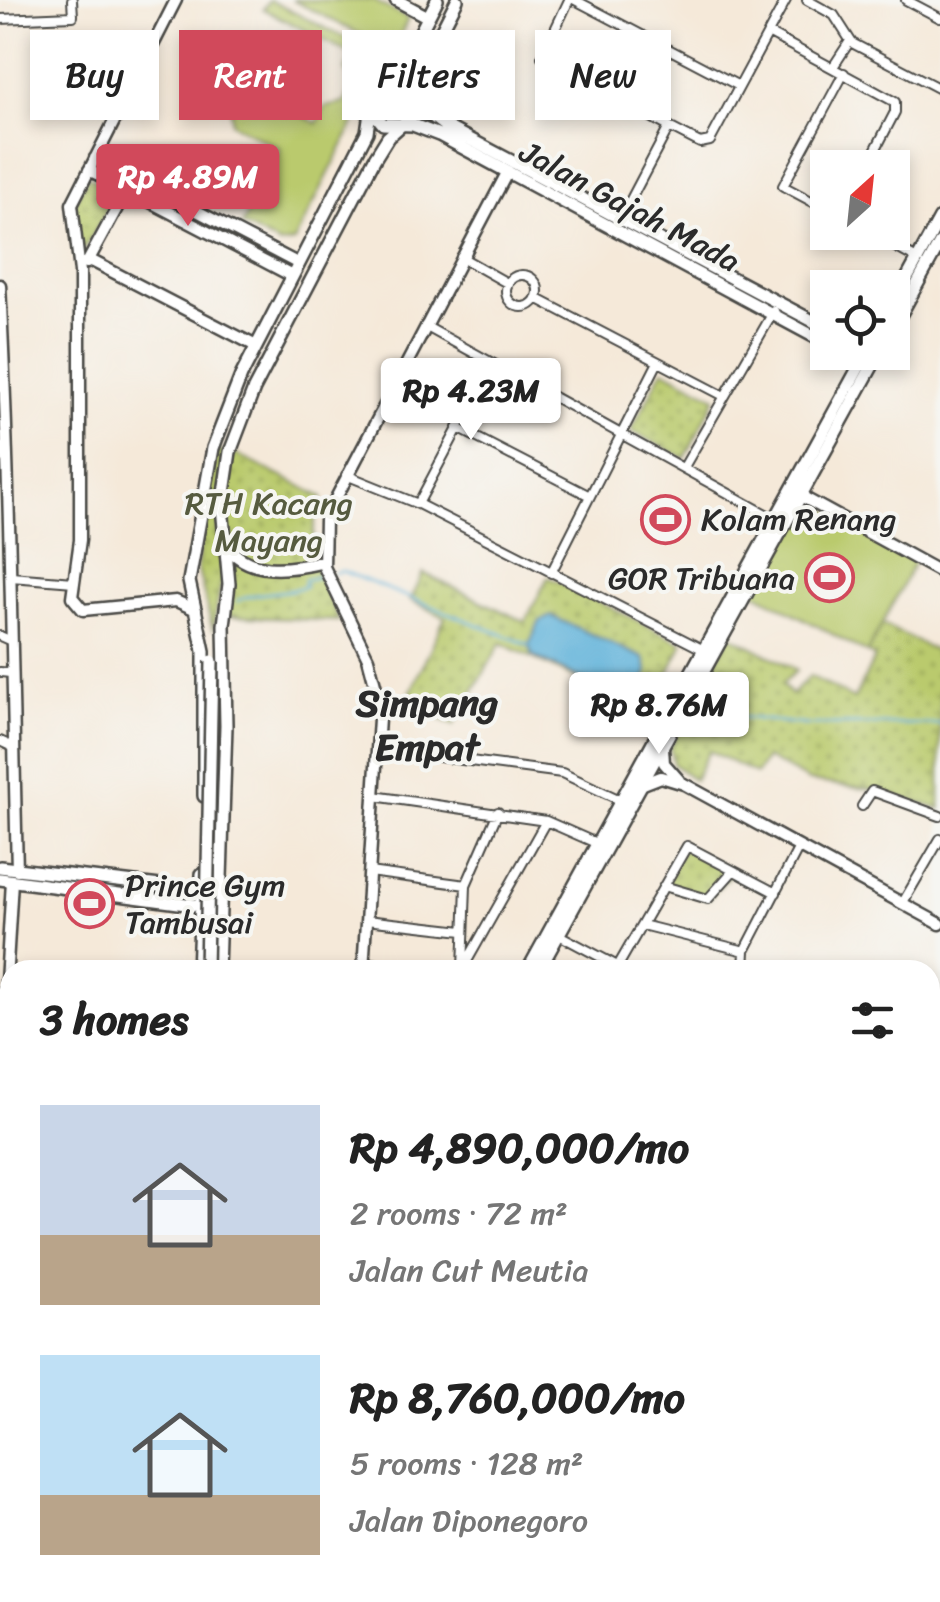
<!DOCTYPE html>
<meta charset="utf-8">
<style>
body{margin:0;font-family:Sriracha,sans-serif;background:#f6f6f6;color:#222;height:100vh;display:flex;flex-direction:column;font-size:38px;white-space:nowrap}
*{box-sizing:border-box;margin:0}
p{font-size:32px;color:#767676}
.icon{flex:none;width:55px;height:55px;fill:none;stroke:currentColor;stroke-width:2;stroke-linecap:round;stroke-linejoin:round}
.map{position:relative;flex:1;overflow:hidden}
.side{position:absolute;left:0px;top:960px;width:940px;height:642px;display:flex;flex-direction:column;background:#fff;border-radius:30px 30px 0 0;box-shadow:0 5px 15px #0003}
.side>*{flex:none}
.guide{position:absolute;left:30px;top:30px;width:880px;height:90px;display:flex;gap:20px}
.needle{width:65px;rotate:27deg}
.buttons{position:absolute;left:810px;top:150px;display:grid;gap:20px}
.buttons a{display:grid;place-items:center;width:100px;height:100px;border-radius:0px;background:#fff;box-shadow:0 5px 15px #0003;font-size:50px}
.price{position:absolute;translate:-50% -85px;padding:0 22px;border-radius:10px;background:#fff;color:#222;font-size:32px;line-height:65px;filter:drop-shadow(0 2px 5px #0008)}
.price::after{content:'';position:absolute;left:50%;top:60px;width:30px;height:22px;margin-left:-15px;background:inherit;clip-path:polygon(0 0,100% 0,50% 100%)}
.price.active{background:#d1495b;color:#fff}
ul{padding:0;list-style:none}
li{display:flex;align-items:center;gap:30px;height:250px;padding:0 40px}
li span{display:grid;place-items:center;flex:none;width:280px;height:200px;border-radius:0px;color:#555}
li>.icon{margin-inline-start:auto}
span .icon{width:120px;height:120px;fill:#fffc;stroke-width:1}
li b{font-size:42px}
h2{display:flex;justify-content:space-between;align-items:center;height:120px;padding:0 40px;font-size:42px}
.chip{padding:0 35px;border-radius:0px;background:#fff;box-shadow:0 5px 15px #0003;font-size:35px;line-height:90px}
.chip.active{background:#d1495b;color:#fff}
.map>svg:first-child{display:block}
</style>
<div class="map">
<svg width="940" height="1602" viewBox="0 0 940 1602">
<defs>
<pattern id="park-dots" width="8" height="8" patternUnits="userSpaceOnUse" patternTransform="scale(2.5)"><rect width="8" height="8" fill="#baca6d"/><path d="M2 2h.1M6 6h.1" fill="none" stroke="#97a45a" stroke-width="1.8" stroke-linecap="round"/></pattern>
</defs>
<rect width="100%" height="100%" fill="#f6f6f2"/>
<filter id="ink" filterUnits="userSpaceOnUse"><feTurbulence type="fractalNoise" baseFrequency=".01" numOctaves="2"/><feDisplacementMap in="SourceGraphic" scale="20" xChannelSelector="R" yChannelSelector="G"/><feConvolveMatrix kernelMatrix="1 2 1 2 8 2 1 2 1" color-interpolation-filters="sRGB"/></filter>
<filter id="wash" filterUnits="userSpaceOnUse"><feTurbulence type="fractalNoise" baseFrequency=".0048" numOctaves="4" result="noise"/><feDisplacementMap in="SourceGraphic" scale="40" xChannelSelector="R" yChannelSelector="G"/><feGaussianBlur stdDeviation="2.25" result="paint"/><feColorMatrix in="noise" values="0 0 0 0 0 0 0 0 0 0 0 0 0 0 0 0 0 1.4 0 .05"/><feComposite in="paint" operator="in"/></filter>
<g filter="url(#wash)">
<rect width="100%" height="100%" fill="#f5e9d9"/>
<!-- green -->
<path fill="#baca6d" stroke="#727a4c" stroke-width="2.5" d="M269,0L388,59L358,93L354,124L294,242L280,245L242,225L280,149L232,123L230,102L223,91L229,78L317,123L325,107L344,103C351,92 356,82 345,71L353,55L263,9Z
M292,0H373L408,19L396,44L385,47Z
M801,496L916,559L867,653L749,589Z"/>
<!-- park -->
<path fill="url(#park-dots)" stroke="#727a4c" stroke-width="2.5" d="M88,176L118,192L79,258L73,204Z
M663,369L716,397L685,458L631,431Z
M216,451L225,453L218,534L223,572L213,631L197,567Z
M229,451L323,497C301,542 321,579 339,621L228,616L222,522Z
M423,573L525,622L548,577L683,643L649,713L501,643L454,725L420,709L380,704L379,694L406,702L445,617L410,600Z
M882,624L940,653V809L873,790L809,781L766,758L756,774L709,751L694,780L673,764L670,748L730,635L797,670L782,684L791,695L810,676L854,699L875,657L867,653Z
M683,848L733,871L708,899L664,886Z"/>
<!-- water -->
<path fill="#5db1d9" stroke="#446e82" stroke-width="2.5" d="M551,616L644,658L648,672L638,696L626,699L533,656L529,645L540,621Z"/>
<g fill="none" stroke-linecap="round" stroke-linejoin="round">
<!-- stream -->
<path stroke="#5db1d9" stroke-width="2.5" d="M334,573L342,571L529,645
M237,601C259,590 283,595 305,586L304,580L321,576
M642,689L660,690
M698,712L808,725L940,724
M0,1356H10"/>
</g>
</g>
<g filter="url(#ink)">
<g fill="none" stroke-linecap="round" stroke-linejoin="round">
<defs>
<path id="street" d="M569,0L542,57L669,127
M575,0L739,86
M807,0L834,15L852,43L940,89
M906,0L940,18
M0,19L73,16L72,0
M768,33L895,102V112L866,168
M833,67L850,41
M828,210L783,186L844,73
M620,220L669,127L700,143L710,141L786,0
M868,232L917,259
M461,257L507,283
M506 291a16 16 0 1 1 32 0a16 16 0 1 1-32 0Z
M536,298L724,396
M425,326L775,519
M458,428L588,495
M684,467L774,311
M346,475L418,504L704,650
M418,504L492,364
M551,573L658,362
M11,577L74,582
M0,636L9,640
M0,672L11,673
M0,741L13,747
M378,749L562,773L620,800
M374,796L546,821L596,843
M862,806L872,791L940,816
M369,872L466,885
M664,886L708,899L733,871
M902,904L940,839
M366,920L463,931
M642,925L745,951
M559,935L625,970
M363,962L419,970
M618,966L687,846L776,893
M463,969L466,885L498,812
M462,970L546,821
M744,970L745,951L799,847
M10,1083L3,1082L4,1106L10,1108
M930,1471L940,1456
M0,1513L10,1512
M88,1592L90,1602
M388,1592L399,1594
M571,1592L576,1602
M625,1592L630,1601L646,1592
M695,1592L700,1602
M780,1592L782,1602
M818,1592L821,1602
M107,1602L130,1592
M513,1602L540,1592"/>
<path id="secondary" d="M176,0L72,204L80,272V540L72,597L83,610L176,601L196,610
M95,158L299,264
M89,170L292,276
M90,260L256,346
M87,263L129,186
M0,285C10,480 12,675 17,870
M801,496L940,572
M663,748L664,763L679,780
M643,784L661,777L684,784L940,924
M363,970L380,703L368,658L324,567L325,519L508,171
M0,1083L12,881
M0,1220L10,1255
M930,1282L940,1263
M930,1352L940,1358
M0,1361L10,1362
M930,1420L940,1426"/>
<path id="primary" d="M396,0L428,17
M385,82L404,83L425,111L445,126L828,329
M370,108L383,124L413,125L439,135L828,344
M892,306L940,218
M892,330L940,243
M843,352L866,365
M225,543C247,576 288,570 323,562
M204,796V651L189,581L213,448L241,376L367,132L373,92L405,62L437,0
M0,867L202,891
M0,879L201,906
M198,970L202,874
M218,970L226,726L224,625L229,584L222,506L230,452L254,389L375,158L388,137L415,113L417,78L457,0
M528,970L867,352
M539,970L880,352
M211,1592L215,1602
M229,1592L233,1602"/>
</defs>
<!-- street casing -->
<use href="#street" stroke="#494845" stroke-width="12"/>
<!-- secondary casing -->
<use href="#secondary" stroke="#494845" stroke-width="15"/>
<!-- primary casing -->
<use href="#primary" stroke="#494845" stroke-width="16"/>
<!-- street -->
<use href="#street" stroke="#fff" stroke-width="8"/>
<!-- secondary -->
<use href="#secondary" stroke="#fff" stroke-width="10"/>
<!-- primary -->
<use href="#primary" stroke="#fff" stroke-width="11"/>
<defs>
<path id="primary-bridge" d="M206,970L212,661"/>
</defs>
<!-- primary-bridge casing -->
<use href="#primary-bridge" stroke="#494845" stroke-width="16" stroke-linecap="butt"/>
<!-- primary-bridge -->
<use href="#primary-bridge" stroke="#fff" stroke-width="11"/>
</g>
</g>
<!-- icons -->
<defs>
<symbol id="stadium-ring" viewBox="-11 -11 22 22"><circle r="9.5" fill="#f6f6f2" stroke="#d1495b" stroke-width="1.5"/><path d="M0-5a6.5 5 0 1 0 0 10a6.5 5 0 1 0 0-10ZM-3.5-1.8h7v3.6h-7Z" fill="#d1495b"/></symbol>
</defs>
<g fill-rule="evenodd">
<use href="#stadium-ring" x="638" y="492" width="55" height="55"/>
<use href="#stadium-ring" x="802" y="550" width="55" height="55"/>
<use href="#stadium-ring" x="62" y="876" width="55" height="55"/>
</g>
<g text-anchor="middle" stroke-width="8" stroke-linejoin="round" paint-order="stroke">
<!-- street labels -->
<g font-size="32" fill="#2b2b2b" stroke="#f6f6f2">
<text transform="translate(630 206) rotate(28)" y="11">Jalan Gajah Mada</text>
</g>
<!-- park labels -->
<g font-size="32" fill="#565b3f" stroke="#f6f6f2">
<text x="269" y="514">RTH Kacang<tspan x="269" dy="37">Mayang</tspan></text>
</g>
<!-- poi labels -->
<g font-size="32" fill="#2b2b2b" stroke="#f6f6f2" text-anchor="start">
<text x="701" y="530">Kolam Renang</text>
<text x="795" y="589" text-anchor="end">GOR Tribuana</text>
<text x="125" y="896">Prince Gym<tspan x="125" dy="37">Tambusai</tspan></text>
</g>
<!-- quarter labels -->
<g font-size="38" font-weight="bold" fill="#2b2b2b" stroke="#f6f6f2">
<text x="427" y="716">Simpang<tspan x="427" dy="44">Empat</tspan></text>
</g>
</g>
</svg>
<div class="buttons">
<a><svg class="needle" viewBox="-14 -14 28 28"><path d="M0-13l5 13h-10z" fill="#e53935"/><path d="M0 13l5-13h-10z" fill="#767676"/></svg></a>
<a><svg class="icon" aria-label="locate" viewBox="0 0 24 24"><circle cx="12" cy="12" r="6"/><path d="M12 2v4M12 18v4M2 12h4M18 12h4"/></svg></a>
</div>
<b class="price active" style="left:188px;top:229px">Rp 4.89M</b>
<b class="price" style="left:471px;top:443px">Rp 4.23M</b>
<b class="price" style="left:659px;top:757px">Rp 8.76M</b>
<div class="guide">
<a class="chip">Buy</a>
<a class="chip active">Rent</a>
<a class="chip">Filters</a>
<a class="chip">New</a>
</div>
<section class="side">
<h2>3 homes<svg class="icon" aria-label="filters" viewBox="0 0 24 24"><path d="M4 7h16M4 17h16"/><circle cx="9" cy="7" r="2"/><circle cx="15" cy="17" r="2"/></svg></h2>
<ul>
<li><span style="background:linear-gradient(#c9d6e8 65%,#b9a48a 0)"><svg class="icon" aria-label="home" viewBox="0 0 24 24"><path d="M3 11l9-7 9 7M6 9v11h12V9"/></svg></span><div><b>Rp 4,890,000/mo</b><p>2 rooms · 72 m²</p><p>Jalan Cut Meutia</p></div></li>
<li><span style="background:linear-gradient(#bfe0f5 70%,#b9a48a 0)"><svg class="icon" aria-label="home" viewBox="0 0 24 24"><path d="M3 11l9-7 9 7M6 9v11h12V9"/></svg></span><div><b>Rp 8,760,000/mo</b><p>5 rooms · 128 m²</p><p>Jalan Diponegoro</p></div></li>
</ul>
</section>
</div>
